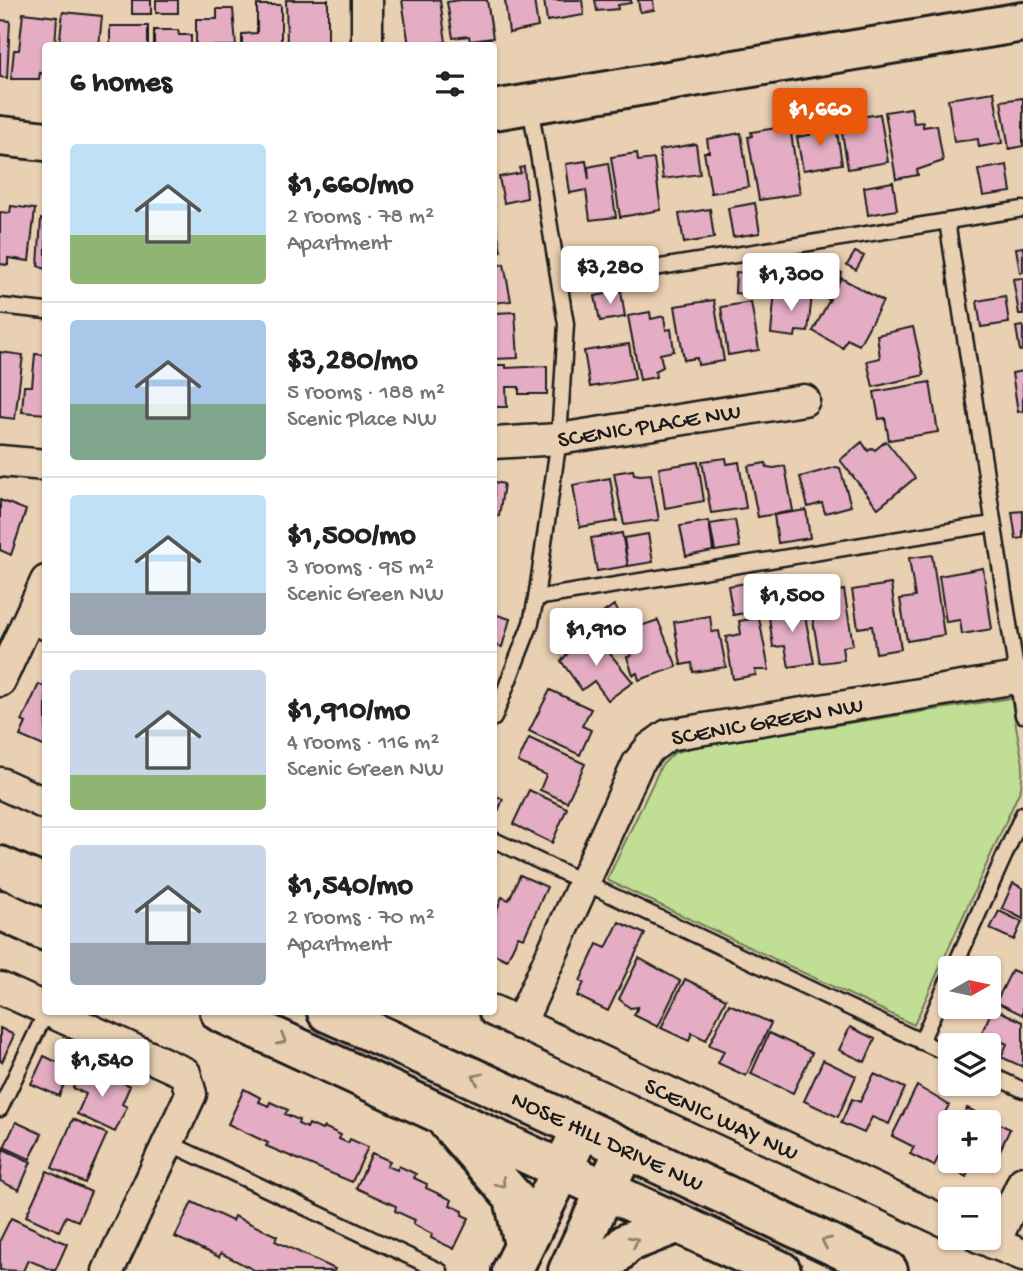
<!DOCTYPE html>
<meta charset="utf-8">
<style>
body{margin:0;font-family:"Gochi Hand",sans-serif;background:#f6f6f6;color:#222;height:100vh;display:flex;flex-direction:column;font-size:26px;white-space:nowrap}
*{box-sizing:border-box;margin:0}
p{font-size:23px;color:#767676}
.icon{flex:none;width:38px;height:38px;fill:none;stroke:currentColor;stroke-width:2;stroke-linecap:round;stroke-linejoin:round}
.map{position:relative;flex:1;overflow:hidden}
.sheet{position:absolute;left:42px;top:42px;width:455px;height:973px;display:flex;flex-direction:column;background:#fff;border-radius:7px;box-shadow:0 2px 5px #0004}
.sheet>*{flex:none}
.needle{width:46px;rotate:81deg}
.fabs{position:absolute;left:938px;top:956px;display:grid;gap:14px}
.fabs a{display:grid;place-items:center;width:63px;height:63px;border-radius:7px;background:#fff;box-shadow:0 2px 5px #0004;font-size:35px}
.price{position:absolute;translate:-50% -60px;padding:0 16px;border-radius:7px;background:#fff;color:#222;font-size:23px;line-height:46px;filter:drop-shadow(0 2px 4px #0008)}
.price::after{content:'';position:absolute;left:50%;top:42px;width:21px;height:16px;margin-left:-10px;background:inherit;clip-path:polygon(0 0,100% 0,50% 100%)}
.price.current{background:#ea580c;color:#fff}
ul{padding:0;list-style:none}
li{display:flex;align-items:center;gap:21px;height:175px;padding:0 28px}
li+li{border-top:2px solid #e0e0e0}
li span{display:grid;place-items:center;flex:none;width:196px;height:140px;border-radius:7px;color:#555}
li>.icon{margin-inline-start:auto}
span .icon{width:84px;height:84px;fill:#fffc;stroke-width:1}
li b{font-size:30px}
h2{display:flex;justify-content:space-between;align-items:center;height:84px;padding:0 28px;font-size:30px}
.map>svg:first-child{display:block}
</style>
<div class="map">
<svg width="1023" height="1271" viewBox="0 0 1023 1271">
<rect width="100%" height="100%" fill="#ead0b2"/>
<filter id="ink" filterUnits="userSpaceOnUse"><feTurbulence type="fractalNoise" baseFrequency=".0143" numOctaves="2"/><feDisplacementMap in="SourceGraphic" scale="14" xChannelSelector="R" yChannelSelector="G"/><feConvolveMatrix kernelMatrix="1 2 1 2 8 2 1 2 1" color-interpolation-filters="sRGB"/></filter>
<g filter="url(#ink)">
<!-- park -->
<path fill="#c1de95" stroke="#6e7d58" stroke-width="2" d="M1011,698L1023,764L1021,788L914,1025L607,880L661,766L674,753L694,747Z"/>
<!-- building -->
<path fill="#e4adc3" stroke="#1c1c1c" stroke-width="2" d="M132,0H151V14H132Z
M156,0H178V13H156Z
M286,0H328V44L287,46Z
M402,0H440L446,42L409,46Z
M460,0H487L493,38L470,41L469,36L453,38L447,2Z
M505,0H534L538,27L509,33Z
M544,0H582L584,15L547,21Z
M595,0H631V3L618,5V9L597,11Z
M638,0H653L654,10L640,12Z
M257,5H281V46H242V34L257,33Z
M217,9H233L236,46H196V19H217Z
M63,12L102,16L99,46H59Z
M23,13L57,17L55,46H46V74L40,73L39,79H11L14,50H19Z
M0,20L10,21L7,78L0,77Z
M110,26H148V46H110Z
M154,30H178L179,35H191V46H154Z
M994,92L1002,143L979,147L978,139L954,142L948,99Z
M1023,98V146L1009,149L1001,101Z
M911,108L914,123L923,122V127L937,125L943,161L917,170L918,175L896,179L885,112Z
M880,114L888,162L848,169L840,120Z
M836,125L842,164L803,170L797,137L810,135L809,130Z
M790,126L800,194L759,200L748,137L752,136L751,132Z
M741,133L749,187L711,193L704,152H709L707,139Z
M696,144L700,174L663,179L659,150Z
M637,153L638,161L654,159L661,210L620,217L611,157Z
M586,161L589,180L588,167L608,163L616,217L590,220L586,190L570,193L566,164Z
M1007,165L1011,192L983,196L978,170Z
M524,167L527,198L504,203L499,177L521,173L519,168Z
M893,182L897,210L868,215L864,187Z
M755,203L760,233L733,237L728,208Z
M11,206L35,209L29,261L8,258V265L0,264V212L10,213Z
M710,209L714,238L684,243L679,214Z
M494,216L501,251L494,252Z
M41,219H46V269L38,266Z
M1023,247V272L1020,273L1016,248Z
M855,252L864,256L856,270L847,265Z
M816,258L842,273L828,299L802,285Z
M504,264L511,301L494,303V266Z
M746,270L772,272L771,297L735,293L736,272L746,273Z
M841,278L883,301L859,345L847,339L843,348L813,331Z
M1023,278V314H1019L1013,279Z
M775,290L812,294L808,332L796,331L795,337L771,334Z
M621,291L625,317L600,321L595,296Z
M1005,296L1009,323L981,327L977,301Z
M714,300L724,361L698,365L697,358L684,360L675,306Z
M751,302L759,350L728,355L721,307Z
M515,312L518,358L494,359V313Z
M650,312L651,319L664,316L666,330L671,329L674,351L660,354L663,367L655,371L656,377L640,380L628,316Z
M1023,326V350L1020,351L1016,327Z
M913,327L924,375L873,387L867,361L880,358L877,335Z
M629,344L635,379L590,387L584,351Z
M0,352L23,355L15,419L0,417Z
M35,354L46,355V414L22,412L24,386H32Z
M494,365H506V368L547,366V394H519V387H506L507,407H494Z
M1023,371V411L1018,412L1012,373Z
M930,382L938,432L889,440L885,418L879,419L874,392Z
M886,441L915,478L878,508L840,460L862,442L868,451L872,448L875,450Z
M726,458L727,464L739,462L746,508L711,513L702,461Z
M698,462L704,501L665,508L659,468Z
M766,463L767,467L774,468L785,466L793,511L758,517L748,466Z
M836,467L840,468L851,506L825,513L822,503L808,507L800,477Z
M633,470L634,474L641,475L651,474L659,520L624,525L614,473Z
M610,478L617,521L580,527L573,485Z
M494,482L504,484L499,516L494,515Z
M0,500L26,510L11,555L0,550Z
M806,510L810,538L778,543L774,515Z
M1023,511V538L1016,539L1012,512Z
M735,520L740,547L715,551L710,524Z
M709,521L713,551L686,556L680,526Z
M622,533L628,566L597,571L591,538Z
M648,534L653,562L628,566L624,538Z
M932,555L944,635L907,641L900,599L915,597L909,558Z
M983,568L992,629L962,634L960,620L946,622L939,576Z
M759,581L763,610L733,615L728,586Z
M891,584L901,649L876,653L872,626L858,628L852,590Z
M844,590L853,645L842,647L844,660L820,663L809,596Z
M802,600L814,663L789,667L785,646L773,647L769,617L781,616L779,604Z
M614,605L628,625L607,641L592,621Z
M494,614L510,619L502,647L494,645Z
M710,616L712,632L719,631L726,667L693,672L692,663L681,665L674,622Z
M759,618L769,670H755L756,675L733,679L726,637L741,634L739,621Z
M658,620L677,667L639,680L637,673L633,675L627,657L631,656L623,632Z
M595,635L633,682L608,700L594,681L582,690L561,661L575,645Z
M39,684L46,688V747L20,736L26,723L22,721Z
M550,690L591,709L582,726L591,730L580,755L529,731Z
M529,738L585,764L567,802L540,790L546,775L518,762Z
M529,790L567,808L552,843L513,824Z
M494,795L503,799L494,821Z
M520,875L547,887L524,938L518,936L507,960L494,954V916L502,897L509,900Z
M1013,883L1023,888V919L1002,908Z
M999,911L1022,922L1014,940L990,929Z
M619,922L645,934L608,1011L577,996L584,983L580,981L597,944L606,948Z
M639,958L680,981L658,1027L634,1015L638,1007L630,1008L619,999Z
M1012,970L1023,975V1015L996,1002Z
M685,979L726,999L706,1040L692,1033L689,1041L661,1028Z
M729,1004L771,1023L746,1076L718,1063L724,1051L709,1045Z
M993,1008L1023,1022V1067L1001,1057L1007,1044L982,1032Z
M850,1027L875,1039L865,1062L839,1050Z
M0,1028L14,1035L2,1062L0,1061Z
M769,1033L812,1053L793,1093L751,1074Z
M44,1056L71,1069L59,1096L31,1084Z
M823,1060L856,1076L838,1117L804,1101Z
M97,1070L130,1086L122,1104L127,1107L115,1132L77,1114L86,1094L73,1088L80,1072L93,1079Z
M874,1074L905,1088L889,1124L872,1117L864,1133L841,1123L852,1099L860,1102Z
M917,1086L949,1105L944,1114L957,1120L950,1122V1134L934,1166L910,1154L914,1147L892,1136Z
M244,1089L261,1098L259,1102L269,1106L270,1102L288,1110L285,1114L299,1120L298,1124L307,1128L309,1124L322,1130L324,1127L341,1135L339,1139L348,1143L350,1139L368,1147L352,1182L266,1146L268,1143L228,1124Z
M967,1108L1010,1129L993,1165L984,1160H989V1122H961Z
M73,1119L107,1134L85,1183L52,1168Z
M16,1122L42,1134L30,1159L4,1147Z
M950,1144V1160H974L966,1177L941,1164Z
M3,1149L31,1162L19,1190L0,1181Z
M372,1153L390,1161L387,1166L397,1170L399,1166L416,1174L414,1178L427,1184L426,1188L452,1200L450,1205L463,1211L462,1215L469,1218L454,1249L431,1238L432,1234L413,1224L415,1220L395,1211L396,1206L356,1188Z
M47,1171L91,1192L78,1221L66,1216L59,1231L26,1216Z
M192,1202L232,1221L234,1216L277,1236L275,1241L335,1269L334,1271H256L221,1253L219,1257L175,1237Z
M11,1218L67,1244L55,1271L28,1260L23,1271L0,1270V1240Z"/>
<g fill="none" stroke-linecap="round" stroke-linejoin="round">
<defs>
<path id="lane" d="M947,221L1023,715
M560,283L1023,209
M0,306L46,311
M536,598L992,524
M25,624L46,633
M494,718L531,623L536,598L559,439L566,324L530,105
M494,840L950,1055
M954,968L1023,814
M921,1042L950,976
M989,1074L1023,1090
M0,1109L46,1012
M169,1143L440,1271"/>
<path id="street" d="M367,0V46
M494,443L559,439L804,400
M0,461L46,465
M0,681L46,581
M0,783L46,804
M0,988L46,1009
M494,1011L950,1224
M51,1012L185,1073L191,1094L108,1271
M520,1024L638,763L650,748L668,735L1023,677
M979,1237L1023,1255
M994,1244L1023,1182"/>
<path id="secondary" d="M494,110L1023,22
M0,136L46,141
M0,866L46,886
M0,910L46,931
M220,1012L781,1271
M327,1012C515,1095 701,1184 888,1271
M448,1122L514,1198L524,1245
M512,1271L574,1145
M568,1271L617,1166
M599,1271L627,1243L676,1224"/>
</defs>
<!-- lane casing -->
<use href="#lane" stroke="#1c1c1c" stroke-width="19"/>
<!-- street casing -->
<use href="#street" stroke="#1c1c1c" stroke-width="35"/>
<!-- secondary casing -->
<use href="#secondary" stroke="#1c1c1c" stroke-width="44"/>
<!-- lane -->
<use href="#lane" stroke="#ead0b2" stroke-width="14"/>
<!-- street -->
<use href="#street" stroke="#ead0b2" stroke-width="30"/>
<!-- secondary -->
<use href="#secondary" stroke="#ead0b2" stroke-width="38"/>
</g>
<!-- one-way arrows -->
<defs><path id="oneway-chevron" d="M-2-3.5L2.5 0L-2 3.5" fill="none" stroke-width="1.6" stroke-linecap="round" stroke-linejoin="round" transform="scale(1.75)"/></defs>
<g stroke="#8d7f6e">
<use href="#oneway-chevron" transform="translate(282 1040) rotate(25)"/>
<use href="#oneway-chevron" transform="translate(477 1078) rotate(-156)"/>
<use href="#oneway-chevron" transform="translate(501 1183) rotate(50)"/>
<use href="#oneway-chevron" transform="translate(634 1241) rotate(-27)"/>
<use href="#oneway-chevron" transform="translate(826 1242) rotate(-155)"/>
</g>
</g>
<g text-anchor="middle" stroke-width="5" stroke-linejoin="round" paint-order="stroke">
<!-- street labels -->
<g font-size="24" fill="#1c1c1c" stroke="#ead0b2">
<text transform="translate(649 424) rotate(-9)" y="8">SCENIC PLACE NW</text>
<text transform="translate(767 720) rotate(-10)" y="8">SCENIC GREEN NW</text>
<text transform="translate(722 1118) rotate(25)" y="8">SCENIC WAY NW</text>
<text transform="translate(608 1140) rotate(25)" y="8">NOSE HILL DRIVE NW</text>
</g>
</g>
</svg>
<div class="fabs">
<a><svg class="needle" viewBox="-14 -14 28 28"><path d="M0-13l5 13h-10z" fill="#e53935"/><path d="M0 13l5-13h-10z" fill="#767676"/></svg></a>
<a><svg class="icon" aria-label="layers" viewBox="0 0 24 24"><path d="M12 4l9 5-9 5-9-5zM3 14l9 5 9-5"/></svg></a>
<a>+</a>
<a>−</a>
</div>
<b class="price current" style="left:820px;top:148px">$1,660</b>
<b class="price" style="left:610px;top:306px">$3,280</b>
<b class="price" style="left:791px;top:313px">$1,300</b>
<b class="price" style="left:792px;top:634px">$1,500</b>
<b class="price" style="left:596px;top:668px">$1,910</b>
<b class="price" style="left:102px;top:1099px">$1,540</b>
<section class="sheet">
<h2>6 homes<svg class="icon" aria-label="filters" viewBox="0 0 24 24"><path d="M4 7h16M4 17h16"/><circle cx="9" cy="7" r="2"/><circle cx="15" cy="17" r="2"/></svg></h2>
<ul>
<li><span style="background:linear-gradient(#bfe0f5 65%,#8fb573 0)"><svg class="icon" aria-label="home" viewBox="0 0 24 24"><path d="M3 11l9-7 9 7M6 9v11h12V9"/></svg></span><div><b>$1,660/mo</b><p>2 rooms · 78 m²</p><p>Apartment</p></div></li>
<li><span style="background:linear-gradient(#a9c7e8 60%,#7fa58c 0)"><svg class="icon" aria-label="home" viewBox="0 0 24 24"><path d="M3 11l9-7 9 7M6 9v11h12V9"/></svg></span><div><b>$3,280/mo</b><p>5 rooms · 188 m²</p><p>Scenic Place NW</p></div></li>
<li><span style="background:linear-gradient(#bfe0f5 70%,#9aa5b1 0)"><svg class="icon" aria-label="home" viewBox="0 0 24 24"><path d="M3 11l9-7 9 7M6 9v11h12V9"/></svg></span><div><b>$1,500/mo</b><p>3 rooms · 95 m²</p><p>Scenic Green NW</p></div></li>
<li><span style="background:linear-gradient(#c9d6e8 75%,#8fb573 0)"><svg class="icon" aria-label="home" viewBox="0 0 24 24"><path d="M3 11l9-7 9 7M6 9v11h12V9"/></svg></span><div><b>$1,910/mo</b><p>4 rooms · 116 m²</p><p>Scenic Green NW</p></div></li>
<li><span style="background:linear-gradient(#c9d6e8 70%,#9aa5b1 0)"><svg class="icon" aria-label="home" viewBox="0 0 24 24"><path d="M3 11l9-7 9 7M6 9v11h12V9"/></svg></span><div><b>$1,540/mo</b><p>2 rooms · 70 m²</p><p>Apartment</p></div></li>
</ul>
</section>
</div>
